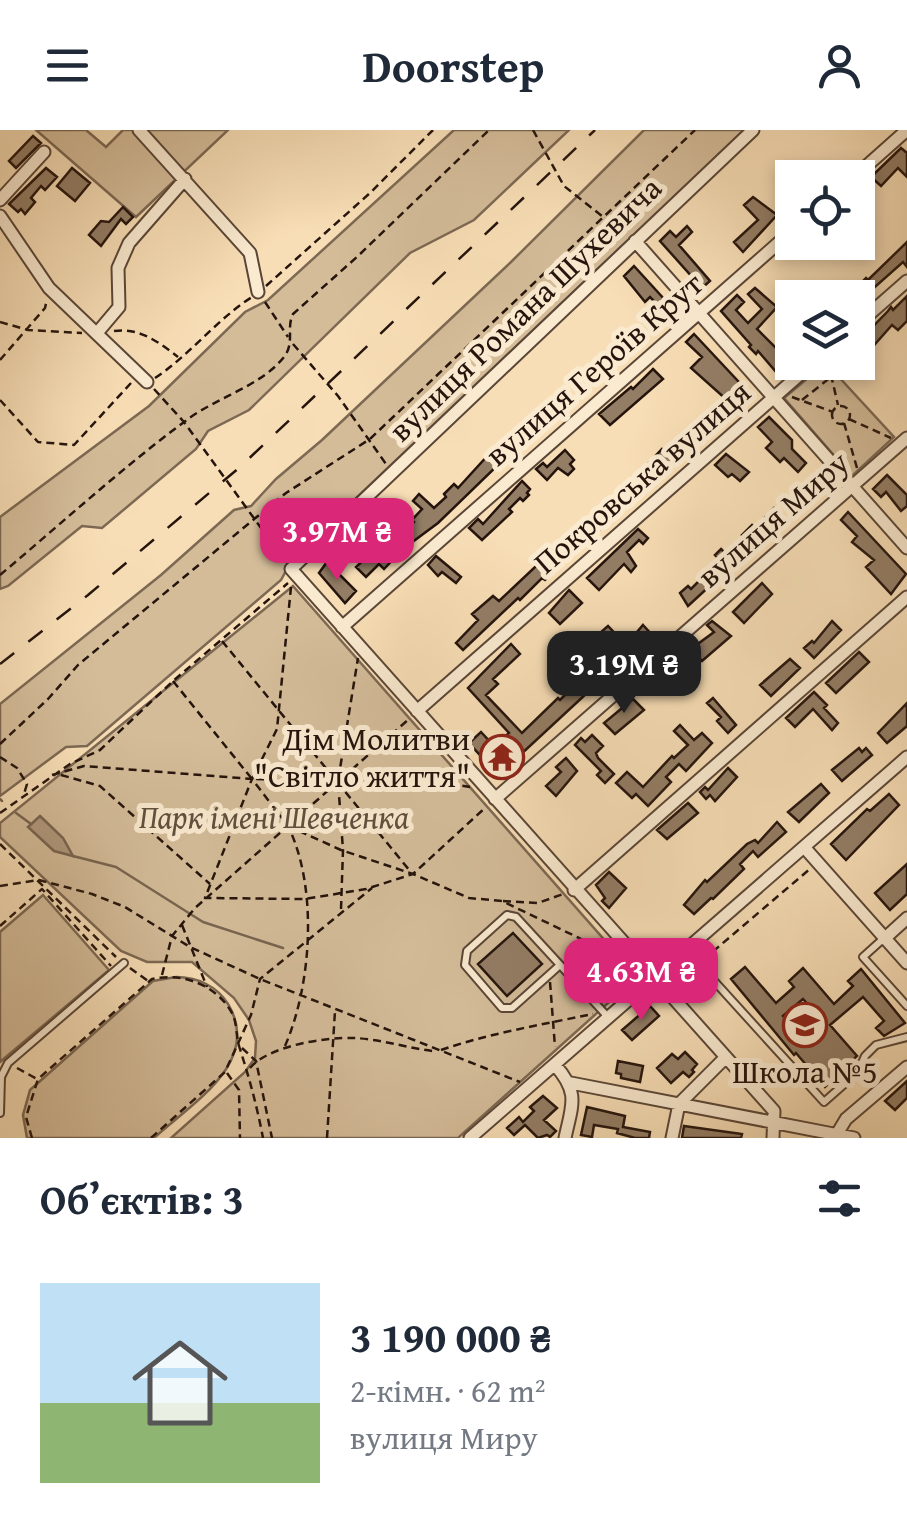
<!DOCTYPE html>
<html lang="uk">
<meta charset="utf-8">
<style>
body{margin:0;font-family:"Gentium Book Plus",serif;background:#f2f2f3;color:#1f2937;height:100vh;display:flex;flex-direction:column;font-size:38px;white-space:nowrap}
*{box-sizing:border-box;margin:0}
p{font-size:32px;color:#747a83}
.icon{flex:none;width:55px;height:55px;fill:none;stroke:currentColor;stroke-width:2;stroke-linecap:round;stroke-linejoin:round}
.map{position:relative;height:1008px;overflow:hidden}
.drawer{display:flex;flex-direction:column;background:#fff;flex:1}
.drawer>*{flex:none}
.tools{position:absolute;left:775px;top:30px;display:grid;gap:20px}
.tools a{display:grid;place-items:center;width:100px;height:100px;border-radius:0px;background:#fff;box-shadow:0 5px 15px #0003;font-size:50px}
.price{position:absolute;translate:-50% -85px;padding:0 22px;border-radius:20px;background:#db2777;color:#fff;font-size:32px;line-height:65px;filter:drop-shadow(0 2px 5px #0008)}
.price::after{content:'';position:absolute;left:50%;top:60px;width:30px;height:22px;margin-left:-15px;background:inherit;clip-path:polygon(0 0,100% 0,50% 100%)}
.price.active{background:#222;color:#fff}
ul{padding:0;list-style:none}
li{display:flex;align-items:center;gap:30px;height:250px;padding:0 40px}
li+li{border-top:2px solid #e0e1e3}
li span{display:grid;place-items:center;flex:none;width:280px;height:200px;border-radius:0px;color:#555}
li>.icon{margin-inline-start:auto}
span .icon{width:120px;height:120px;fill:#fffc;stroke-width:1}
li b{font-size:42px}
h2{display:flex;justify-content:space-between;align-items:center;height:120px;padding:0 40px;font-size:42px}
header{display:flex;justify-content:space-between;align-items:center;height:130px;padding:0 40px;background:#fff;font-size:45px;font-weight:800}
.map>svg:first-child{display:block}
</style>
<header><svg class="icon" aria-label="menu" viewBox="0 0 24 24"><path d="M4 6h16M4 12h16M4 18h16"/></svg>Doorstep<svg class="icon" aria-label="person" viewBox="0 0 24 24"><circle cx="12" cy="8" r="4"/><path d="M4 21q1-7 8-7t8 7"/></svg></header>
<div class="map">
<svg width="907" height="1008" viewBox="0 0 907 1008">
<rect width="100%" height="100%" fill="#f8deb6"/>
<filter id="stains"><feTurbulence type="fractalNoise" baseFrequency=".002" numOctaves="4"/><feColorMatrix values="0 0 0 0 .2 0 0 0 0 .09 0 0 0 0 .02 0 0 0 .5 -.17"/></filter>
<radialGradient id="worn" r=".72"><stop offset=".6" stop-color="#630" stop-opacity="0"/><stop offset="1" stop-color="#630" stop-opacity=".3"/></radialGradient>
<!-- green -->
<path fill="#d4bc99" stroke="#7c6853" stroke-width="2.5" d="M36,0H86L106,17L123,0H228L136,87Z
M454,0H569L474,90L410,123L249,280L208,301L196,319L102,398L82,396L8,456L0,459V387L149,276L245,182L268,170Z
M644,0H744L293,428L281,450L87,616L66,617L0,666V574L161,445L234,380L251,376L276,349L322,310L511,132Z
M826,233L894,307L852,346L784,268Z
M293,456L637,847L458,1008H171L245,942L255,928L256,911L249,890L234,868L192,832H147L121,821L0,707V693Z
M43,765L109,840L0,932V802Z
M176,847C197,847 217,856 228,874C263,932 191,974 154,1008H27L23,985L30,960L153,851Z"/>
<!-- water -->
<path fill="#b0997d" stroke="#786450" stroke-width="2.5" d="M40,686L63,708L73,726L54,721L28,697Z"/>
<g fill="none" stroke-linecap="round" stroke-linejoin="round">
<!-- stream -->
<path stroke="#786450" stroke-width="2.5" d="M0,669L2,671
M16,683L31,694
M73,726L116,737L203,792L283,818"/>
</g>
<!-- building -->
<path fill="#937d65" stroke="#25140d" stroke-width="2.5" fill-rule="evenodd" d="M33,6L41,13L16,38L9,31Z
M901,18L907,23V47L898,38L881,56L871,47Z
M46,38L57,47L45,60L41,56L31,68L35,72L25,84L21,79L18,82L9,74Z
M72,38L90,53L75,71L57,56Z
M753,67L777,85L743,122L734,112L758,90L744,75Z
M123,77L133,87L126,94L121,89L101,116L89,105L101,91L109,92Z
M687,96L692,102L679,115L710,151L702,158L660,111L670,101L676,107Z
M907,112V137L903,132L867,164L859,155L866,148L868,150Z
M634,136L675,181L662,194L653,185L661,178L650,167L645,172L624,146Z
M755,158L777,177L757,199L791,233L777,243L758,221L756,224L749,217L751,215L721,181L737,165L744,172L736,180L748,193L762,179L748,164Z
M907,166V191L898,200L892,195L869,221L859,211L888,181L891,177L893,180Z
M694,204L751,265L737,279L691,238L702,227L686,212Z
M653,239L663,249L610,295L599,284L631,257L633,259Z
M769,287L792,310V319L806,333L798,342L784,328L780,332L766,318L772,312L758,297Z
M678,311L687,322L656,349L644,338L662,319L666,322Z
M565,320L574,330L570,334L574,339L568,345L558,338L547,350L536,339L543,333L547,337Z
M490,323L500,333L438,393L403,419L384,439L379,434L366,447L356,437L371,423L375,427L382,420L385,423L414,392L412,390L422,379L413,371L419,364L434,378L446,367L444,364L454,354L458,358Z
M726,324L749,342L740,351L732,344L728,347L715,335Z
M887,345L907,365V376L901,381L886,362L881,367L873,359Z
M522,351L530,359L527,363L529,365L523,371L520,368L509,379L512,382L482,410L469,398L478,389L483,394Z
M611,371L621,381L593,406L583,396Z
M774,378L785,389L754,417L742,405L752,395L755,398Z
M848,382L906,444L891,464L866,437L874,430L852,412L857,406L841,390Z
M638,399L648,408L643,414L639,410L627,422L636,436L631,442L624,434L599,460L587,448Z
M568,406L579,417L545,450L542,448L520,470L518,468L463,520L456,513L478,490L472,484L478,479L493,466L499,471Z
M721,419L725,423L729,419L739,429L688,476L680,463L688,456L691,459L720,430L715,425Z
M436,426L461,447L456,453L442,442L438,446L428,435Z
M327,432L356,461L345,473L319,443Z
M762,453L772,464L744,493L733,482Z
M569,460L582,473L560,494L549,483Z
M712,491L731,506L702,531L691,519L714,502L707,495Z
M832,491L841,500L814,528L804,518L812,511L814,513Z
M643,495L653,506L647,512L605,550H601L518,627L507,616L498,625L508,636L498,645L469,613L481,602L494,616L509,603L468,558L511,514L520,524L493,549L498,554L486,565L522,603L558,568L560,570L581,549L584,552L616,519L600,503L608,496L626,515Z
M859,522L869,532L836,563L826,553Z
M790,529L800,538L771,566L760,555Z
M814,562L827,575L824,578L838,593L832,600L813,579L795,597L786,588Z
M713,568L736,595L728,603L717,591L721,587L707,573Z
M633,569L644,580L615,604L604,593Z
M907,573V596L887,613L878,603Z
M680,595L694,610L702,603L712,613L686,641L679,634L666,647L671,652L648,676L636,664L632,668L616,653L627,642L643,657L672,626L674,628L688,615L674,601Z
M592,605L603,616L596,623L598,628L614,644L605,653L597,645L601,641L575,615L581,608L585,612Z
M859,618L862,622L866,618L872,625L842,651L832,640Z
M566,628L577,641L556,666L546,656L561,642L556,637Z
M728,638L737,647L715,671L710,665L706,669L700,662L705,657L708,660Z
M821,654L829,663L799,692L788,682Z
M889,664L899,675L846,730L831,714L867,679L870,681Z
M688,673L698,683L667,709L657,700Z
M777,692L786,702L758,727L753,721L740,734L744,739L713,769L711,768L694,784L684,775L705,750L707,752L747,714L755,710L758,713Z
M907,734V764L890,780L875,763Z
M609,742L626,758L609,778L602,771L605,768L596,755Z
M513,803L542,834L507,866L478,834Z
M745,837L776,873L794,857L789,851L803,838L834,874L853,856L848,851L861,839L905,893L884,906L876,898L884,891L863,867L830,895L857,926L825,957L796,923L794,925L731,849ZM803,869L825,893L804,910L783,886Z
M650,876L659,886L632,910L622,900Z
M685,922L697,934L692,940L694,942L689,947L683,942L671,953L657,938L672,924L678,929Z
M618,931L643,936L640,952L621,948V944L616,943Z
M907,951V968L895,980L885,971Z
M543,966L557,978L544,990L556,1001L550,1007L547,1005L538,1008L525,995L514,1005L507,998L519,987L523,992L534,981L530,977Z
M587,977L625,986L623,997L650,1002L649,1008H635L617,1003L618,999L594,995L592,1007L581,1005Z
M684,996L742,1004L741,1008H682Z"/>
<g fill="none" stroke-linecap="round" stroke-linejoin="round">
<defs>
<path id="lane" d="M883,809L863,827L907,876
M686,820L824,972L858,942L865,926L876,915L907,907
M560,835L512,878H502L465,835L467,821L507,785L516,787L608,887
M0,983L1,947L8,933L124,833"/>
<path id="street" d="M139,0L250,123L258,162
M753,0L291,439L774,981L773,1008
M853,48L907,0
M0,70L44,22
M0,86L49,158L147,252
M635,111L907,418
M858,194L907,151
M97,203L119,177L118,138L129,113L185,49
M342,497L792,101
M417,581L814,232
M495,669L907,308
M804,717L907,833
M574,760L907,467
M884,809L907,788
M555,935C580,963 572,975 565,1008
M571,953L854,1008
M837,1004L846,989L907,937
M470,1008L907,627
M672,1008L679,974L726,927"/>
</defs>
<!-- lane casing -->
<use href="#lane" stroke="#5a4637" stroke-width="10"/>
<!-- street casing -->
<use href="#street" stroke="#5a4637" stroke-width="15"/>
<!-- path -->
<path stroke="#25140d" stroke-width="2.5" stroke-dasharray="8 5" stroke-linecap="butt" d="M533,0L564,56L626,105
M266,156L370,63L433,0
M265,172L288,207
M0,192L28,200L82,203
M114,201C139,197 160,213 178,227
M293,214L338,266L386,334
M0,230L45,178L47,169
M828,232L838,275
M155,248C190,225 216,190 252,167
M154,259L184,292L285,431
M792,267L833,282
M0,270L38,312L74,315L131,253
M802,270L831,247
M832 285a9 9 0 1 1 18 0a9 9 0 1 1-18 0Z
M849,289L891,308
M844,293L857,338
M0,445C62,393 123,337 188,289C218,267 261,256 284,227C295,213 286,198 293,184L358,126L489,0
M291,457L277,599L252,649L205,768L305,769L366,759L413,744L486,677
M222,511L410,741
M173,551L252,649L338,651L382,643L470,657
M0,614L48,569L78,535L253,390L286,363L370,309L695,0
M0,627L17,638L27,654L24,664
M52,645L84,636L252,649L288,696L341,720L413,744L469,768L502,771L604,820L615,821
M61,645L100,656L210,754
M0,683L70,634L100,620L173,551L288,453
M0,714L116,827
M0,756L39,750L92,764L125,777L190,817L260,849L520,952
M503,771L538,773L563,764
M341,779L343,720L338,651L358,528
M182,795L207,857
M0,796L42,759L111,836
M703,830L811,738
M130,838L148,851
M162,845L172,806L195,778L409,589
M550,852L555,917
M677,853L693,838
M285,916C312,854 318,757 288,696
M242,918L256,931L272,1008
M441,920C487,904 544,894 593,884
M17,938L37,949
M250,938C268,916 325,907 354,908C380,909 407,918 433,921
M227,943L239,960L240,1008
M32,1008L26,987L38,949L152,849C182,842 218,855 233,885C237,894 236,906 239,916C249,947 257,976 263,1008
M151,1008L225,942L251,885L260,849L372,758
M327,1008L335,881"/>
<!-- lane -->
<use href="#lane" stroke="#faead0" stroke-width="6"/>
<!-- street -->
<use href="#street" stroke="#faead0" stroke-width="11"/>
<!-- rail -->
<path stroke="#25140d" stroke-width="2.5" stroke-dasharray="18 18" stroke-linecap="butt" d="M0,534L88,465L240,337L595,0"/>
</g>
<!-- icons -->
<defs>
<symbol id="temple-ring" viewBox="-11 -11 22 22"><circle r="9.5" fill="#faead0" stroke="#8f2418" stroke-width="1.5"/><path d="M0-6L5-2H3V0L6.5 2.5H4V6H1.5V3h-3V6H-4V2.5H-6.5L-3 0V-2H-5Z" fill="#8f2418"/></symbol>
<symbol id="school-ring" viewBox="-11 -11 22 22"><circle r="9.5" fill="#faead0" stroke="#8f2418" stroke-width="1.5"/><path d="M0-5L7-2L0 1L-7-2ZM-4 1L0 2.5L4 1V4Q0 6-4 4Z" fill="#8f2418"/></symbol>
</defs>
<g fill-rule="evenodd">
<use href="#temple-ring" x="477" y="602" width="50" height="50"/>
<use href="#school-ring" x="780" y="870" width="50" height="50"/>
</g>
<g text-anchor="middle" stroke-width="10" stroke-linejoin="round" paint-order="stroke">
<!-- street labels -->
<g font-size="32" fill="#25140d" stroke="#faead0">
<text transform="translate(525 179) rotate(-44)" y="11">вулиця Романа Шухевича</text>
<text transform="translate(594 239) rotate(-41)" y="11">вулиця Героїв Крут</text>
<text transform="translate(642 347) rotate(-41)" y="11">Покровська вулиця</text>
<text transform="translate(773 389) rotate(-41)" y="11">вулиця Миру</text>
</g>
<!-- poi labels -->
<g font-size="32" fill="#25140d" stroke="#faead0" text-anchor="end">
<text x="470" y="620">Дім Молитви<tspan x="470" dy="37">"Світло життя"</tspan></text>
<text x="805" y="953" text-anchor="middle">Школа №5</text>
</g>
<!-- park labels -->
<g font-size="32" font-style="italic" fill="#624f3e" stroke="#faead0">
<text x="274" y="698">Парк імені Шевченка</text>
</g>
</g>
<rect width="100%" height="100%" filter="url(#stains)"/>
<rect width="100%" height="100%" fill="url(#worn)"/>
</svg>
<div class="tools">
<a><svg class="icon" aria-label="locate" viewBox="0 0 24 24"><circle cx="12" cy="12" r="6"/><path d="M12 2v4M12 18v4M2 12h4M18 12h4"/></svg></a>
<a><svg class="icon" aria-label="layers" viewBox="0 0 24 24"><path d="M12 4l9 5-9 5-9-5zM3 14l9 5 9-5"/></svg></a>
</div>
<b class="price" style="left:337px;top:453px">3.97M ₴</b>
<b class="price active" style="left:624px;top:586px">3.19M ₴</b>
<b class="price" style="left:641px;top:893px">4.63M ₴</b>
</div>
<section class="drawer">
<h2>Об’єктів: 3<svg class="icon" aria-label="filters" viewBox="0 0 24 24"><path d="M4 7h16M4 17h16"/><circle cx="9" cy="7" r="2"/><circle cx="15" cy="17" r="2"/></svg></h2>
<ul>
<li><span style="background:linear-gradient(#bfe0f5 60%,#8fb573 0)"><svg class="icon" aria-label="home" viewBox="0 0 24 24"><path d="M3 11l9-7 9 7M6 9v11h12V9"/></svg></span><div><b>3 190 000 ₴</b><p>2-кімн. · 62 m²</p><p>вулиця Миру</p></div></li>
</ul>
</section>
